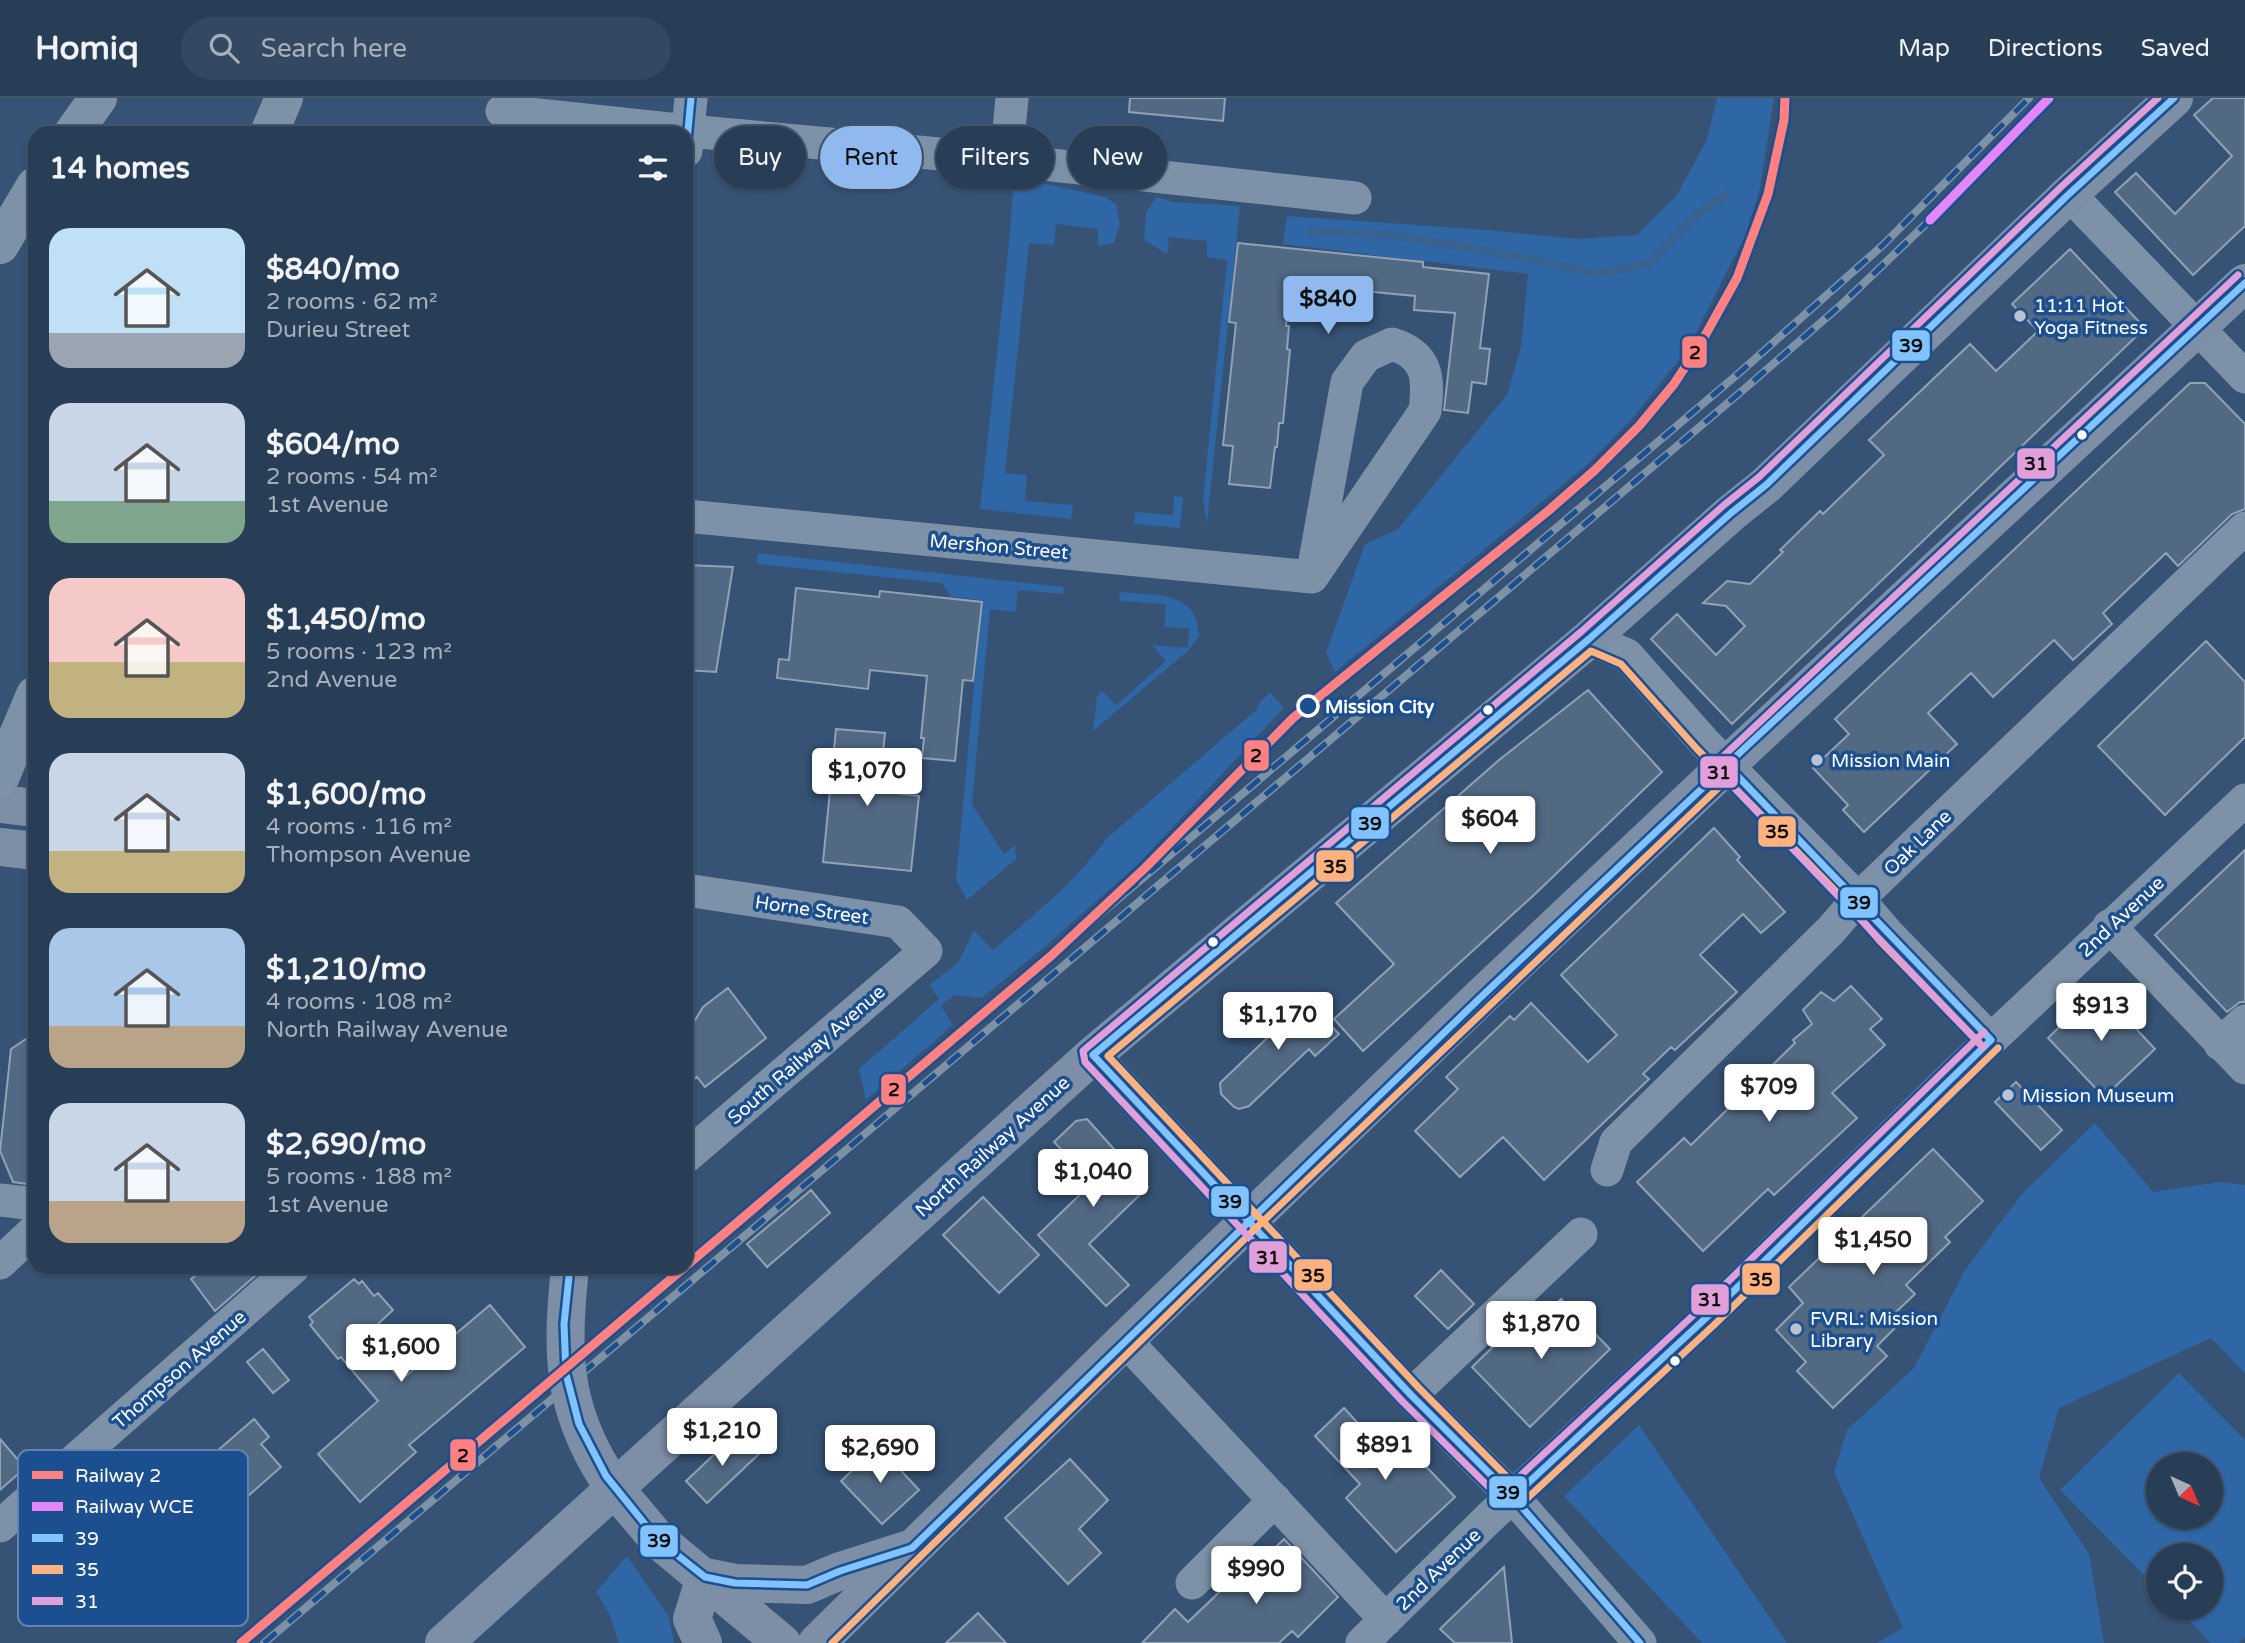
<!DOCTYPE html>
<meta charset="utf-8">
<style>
body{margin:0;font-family:"Varela Round",sans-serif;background:#344961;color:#f1f3f6;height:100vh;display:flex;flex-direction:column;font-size:26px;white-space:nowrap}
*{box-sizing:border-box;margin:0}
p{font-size:23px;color:#a5aeba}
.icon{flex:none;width:38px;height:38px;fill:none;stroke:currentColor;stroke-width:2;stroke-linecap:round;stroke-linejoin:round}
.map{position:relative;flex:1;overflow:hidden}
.drawer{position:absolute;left:28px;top:28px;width:665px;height:1148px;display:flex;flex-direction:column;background:#283e57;border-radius:21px;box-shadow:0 2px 5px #0004,0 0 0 2px #44576d}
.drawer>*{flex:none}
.hud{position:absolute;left:714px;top:28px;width:665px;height:63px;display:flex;gap:14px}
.needle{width:46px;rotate:136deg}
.controls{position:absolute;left:2146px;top:1354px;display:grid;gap:14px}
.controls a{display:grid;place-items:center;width:77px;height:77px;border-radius:50%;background:#283e57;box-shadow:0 2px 5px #0004,0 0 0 2px #44576d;font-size:35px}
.price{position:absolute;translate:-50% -60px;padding:0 16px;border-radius:7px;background:#fff;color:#222;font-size:23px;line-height:46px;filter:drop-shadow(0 2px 4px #0008)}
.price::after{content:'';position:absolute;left:50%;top:42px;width:21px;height:16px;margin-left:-10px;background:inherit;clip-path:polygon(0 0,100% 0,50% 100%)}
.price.active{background:#90b9f0;color:#111}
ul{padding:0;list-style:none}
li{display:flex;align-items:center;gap:21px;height:175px;padding:0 21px}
li span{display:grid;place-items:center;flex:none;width:196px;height:140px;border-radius:21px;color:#555}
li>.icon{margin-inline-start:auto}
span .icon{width:84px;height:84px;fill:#fffc;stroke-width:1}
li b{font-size:30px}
h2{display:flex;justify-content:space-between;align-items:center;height:84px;padding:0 21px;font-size:30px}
.tag{padding:0 24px;border-radius:32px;background:#283e57;box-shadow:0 2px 5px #0004,0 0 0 2px #44576d;font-size:24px;line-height:63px}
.tag.active{background:#90b9f0;color:#111}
header{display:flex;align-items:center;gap:42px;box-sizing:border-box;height:98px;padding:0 35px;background:#283e57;border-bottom:2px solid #44576d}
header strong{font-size:33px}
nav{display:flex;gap:38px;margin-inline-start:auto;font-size:24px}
.search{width:490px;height:63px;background:#344961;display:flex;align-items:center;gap:18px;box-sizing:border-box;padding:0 24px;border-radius:38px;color:#a5aeba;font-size:26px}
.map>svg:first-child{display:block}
</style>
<header>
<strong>Homiq</strong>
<div class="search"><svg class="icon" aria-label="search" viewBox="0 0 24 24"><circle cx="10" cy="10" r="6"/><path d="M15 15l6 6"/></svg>Search here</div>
<nav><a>Map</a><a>Directions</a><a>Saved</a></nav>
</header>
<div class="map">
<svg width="2245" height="1545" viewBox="0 0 2245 1545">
<rect width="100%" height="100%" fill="#365274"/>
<!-- green -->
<path fill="#2f66a5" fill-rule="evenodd" d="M1717,0H1774L1759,95L1744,140L1687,252L1631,322L1588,366L1335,574L1326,555L1365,446L1398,431L1508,295L1521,248L1528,176L1283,146L1287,118L1487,132L1576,141L1637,137L1677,97L1707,41Z
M1014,79L1105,99L1116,106L1120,126L1114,145L1098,148V131L1056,126L1054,147L1029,145L1005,375L1027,377L1025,403L1073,407L1071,421L980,411L1009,145Z
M1156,99L1174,104L1240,108L1207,426L1203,401L1227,162L1207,159V143L1169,139L1167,156L1144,142L1146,115Z
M1174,398L1183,399L1180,430L1134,426L1135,414L1173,417Z
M758,455L1064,489L1063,496L1018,492L1016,514L990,511L972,706L1004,756L1015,747L1016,761L967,802L956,782L982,502L951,499L942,485L757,466Z
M1120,494C1144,497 1187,493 1196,521C1198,526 1198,533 1199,538L1189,552L1093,633L1097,598L1102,593L1116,607L1166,563L1152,547L1188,550L1189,530L1164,529L1166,506L1119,503Z
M1270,594L1284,610L1138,766L1041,852L982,900L954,897L941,908L953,927L866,1002L859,971L939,901L929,887L958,865L974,832L993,852C1033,817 1075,785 1106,741L1256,612L1260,604Z
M2095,1025L2153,1094L2220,1084L2245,1087V1275L2211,1240L2059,1310L2039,1380L2089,1456L2104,1545H1876L1903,1530L1834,1374L1847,1332L1914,1270L1965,1172L2021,1097Z
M2179,1275L2245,1342V1539L2239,1545H2211L2177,1510H2210V1458H2158V1491L2060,1392ZM2158,1367H2210V1419H2158Z
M1639,1327L1787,1545H1702L1564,1398Z
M627,1458L669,1519L674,1545H619L609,1515L596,1494Z"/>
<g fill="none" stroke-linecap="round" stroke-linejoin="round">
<!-- stream -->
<path stroke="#3b618d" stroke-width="7" d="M1311,133L1389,137L1507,156L1597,176L1650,165L1696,117L1727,96"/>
</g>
<!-- building -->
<path fill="#526984" stroke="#92a2b6" stroke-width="2" d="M1130,0H1225L1223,23L1129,14Z
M2213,0H2245V128L2193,177L2115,94L2136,75L2175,116L2232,58L2194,17Z
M1238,145L1423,164V169L1489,176L1480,250L1490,251L1486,286L1472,284L1468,315L1444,312L1455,215L1414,212L1415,198L1290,186L1286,228H1289L1287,251L1290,252L1283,325H1279L1277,349H1275L1270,390L1229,386L1233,348L1223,347L1236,225L1229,224Z
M2070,151L2145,230L1732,626L1651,541L1677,516L1716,557L1745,528L1726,508L1703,505L1727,483L1750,486L1783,454L1780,452L1820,413L1823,416L1884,357L1869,342L1970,246L1996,273L2038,233L2012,206Z
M2190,285H2205L2245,326V411L2232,416L2178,468L2166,455L2103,515L2112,526L2073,562L2054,542L1993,599L1971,575L1928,615L1957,646L1864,734L1843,712L1848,707L1813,670L1849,636L1835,621Z
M686,467L733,469L716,574L686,572Z
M796,490L879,499L880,493L982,504L973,583L963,582L955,663L922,660L924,640H921L927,578L870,572L868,591L777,580L779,561L789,562Z
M2206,543L2245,584V639L2165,717L2098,648Z
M1588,592L1662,674L1535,796L1363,953L1334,921L1394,866L1336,805L1499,662Z
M836,631L885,635L879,693L919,698L911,773L823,764Z
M1714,730L1740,759L1737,762L1785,814L1761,835L1743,816L1700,857L1737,894L1675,952L1671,949L1643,976L1649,981L1544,1082L1503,1039L1460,1079L1415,1033L1458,991L1446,979L1510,918L1514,922L1531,905L1588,964L1617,937L1561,877Z
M2245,752V904H2240L2227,914L2155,837Z
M1851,888L1882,921L1870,931L1885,947L1832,995L1857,1020L1774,1097L1768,1091L1703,1153L1637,1084L1684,1040L1691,1047L1795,945L1793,942L1812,926L1803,912L1821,894L1834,903Z
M728,890L766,940L705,989L697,979L686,988V937L703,909Z
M2099,891L2155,951L2104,999L2048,940Z
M1300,895L1339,936L1315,958L1309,951L1249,1008L1239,1011L1234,1009L1221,996L1220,985L1284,924L1276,916Z
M35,935V1087L13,1084L0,1053L11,951Z
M2016,984L2062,1032L2041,1052L1995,1004Z
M1087,1021L1148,1089L1089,1146L1129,1187L1106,1208L1038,1137L1093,1084L1054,1044L1076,1023Z
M1933,1051L1983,1103L1945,1139L1950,1144L1906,1187L1915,1196L1894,1216L1902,1223L1877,1248L1887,1258L1833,1310L1797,1273L1806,1264L1776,1232L1803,1205L1789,1189Z
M811,1092L830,1115L767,1169L747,1146Z
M983,1099L1039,1157L999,1195L943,1137Z
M207,1169H248L255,1178L215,1213L191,1181Z
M1441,1172L1474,1206L1448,1231L1415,1198Z
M354,1181L359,1186L362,1183L374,1198L378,1195L393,1212L364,1239L401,1282L490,1207L525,1249L409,1347L416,1354L360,1404L318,1356L378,1303L341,1259L338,1261L310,1227L313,1224L309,1219Z
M1561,1201L1610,1251L1530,1329L1472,1269L1524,1219L1533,1228Z
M263,1251L289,1282L273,1295L247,1264Z
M1344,1310L1389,1359L1404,1345L1455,1399L1396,1454L1346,1400L1360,1386L1315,1338Z
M254,1321L269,1339L261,1346L281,1369L248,1398L230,1378L234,1374L217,1353Z
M738,1334L759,1356L707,1405L686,1383Z
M0,1341L25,1370L0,1392Z
M878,1348L919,1392L882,1426L841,1383Z
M1070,1361L1108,1402L1079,1431L1101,1455L1068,1486L1005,1420Z
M1284,1441L1338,1499L1298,1539L1292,1533L1279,1545H1142L1175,1511L1188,1524L1231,1483L1236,1488Z
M1504,1469L1512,1545H1455L1440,1531Z
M978,1515L1006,1545H946Z"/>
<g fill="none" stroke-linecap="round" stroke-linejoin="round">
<!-- minor -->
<path stroke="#7d92a8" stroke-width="33" d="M502,13L688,33L1006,62L1355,100
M686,53L691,0
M1006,62L1012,0
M2069,96L2245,279
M1392,246C1428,257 1429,280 1425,313L1312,479L1347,284L1366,258Z
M686,418L1312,479
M1589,541L1627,557L1704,644L1858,801L1887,835L1991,942
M686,792L898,824L926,853L686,1059
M2109,828L2245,970
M2220,946L2245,923
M1093,957L1411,1297L1513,1399L1640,1545
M1607,1072L1616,1044L1830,833L1858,801L2245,430
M0,1102L35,1106
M0,1165L35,1132
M1125,1242L1386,1522
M1411,1297L1581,1136
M0,1428L294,1169
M1192,1485L1275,1402
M1362,1545L1489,1420L1707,1219L1958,973L2245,702"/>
<!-- major -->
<path stroke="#7d8ea7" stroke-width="38" d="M0,706L35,710
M0,749L35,753
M657,1441L782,1545
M705,1479L735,1485L807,1487L840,1473L906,1452
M444,1545L1093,957L1589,541L1731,415L1766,387L2069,96L2174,0
M703,1545L692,1521L705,1479
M817,1545L1125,1242L1481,899L1747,648L2245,185"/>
<!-- highway -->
<path stroke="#7e92a7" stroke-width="38" d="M73,35L98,0
M269,35L284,0
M0,147L35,88
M0,680L35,597"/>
<defs>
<path id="rail" d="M1052,857L1738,276L1883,147L2029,0
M264,1545L1749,287L1841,207L1930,122"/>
</defs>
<!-- rail casing -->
<use href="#rail" stroke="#7e92a7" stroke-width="8"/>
<!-- rail -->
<use href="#rail" stroke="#1b4f8f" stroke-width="5" stroke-dasharray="16" stroke-linecap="butt"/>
<!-- major-bridge -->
<path stroke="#7d8ea7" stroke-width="38" d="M570,1169C562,1250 560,1306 606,1378C621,1400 641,1420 657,1441"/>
<defs>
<path id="bus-1" d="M686,54L691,0
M1727,667L1991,942
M1093,957L1589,541L1731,415L1766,387L2069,96L2174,0
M1093,957L1411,1297L1513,1399L1640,1545
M570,1169L564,1226L566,1276L579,1326L606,1378L657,1441L705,1479L735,1485L807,1487L840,1473L912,1450L1481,899L1747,648L2245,185
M1513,1399L1707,1219L1991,942"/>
<path id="bus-2" d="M1520,1392L1419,1290L1108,958L1591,553L1621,566L1697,651L1850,808L1879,842L1983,949
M1520,1407L1714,1227L1998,950
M832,1545L1255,1131L1734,675"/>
<path id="bus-3" d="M1983,949L1719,674L1717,664L2238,177
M1506,1391L1700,1211L1984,934
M1506,1406L1403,1304L1085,964L1083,953L1582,533L1724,407L1759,379L2062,88L2158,0"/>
</defs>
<!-- bus-1 casing -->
<use href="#bus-1" stroke="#1b4f8f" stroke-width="12"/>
<!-- bus-2 casing -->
<use href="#bus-2" stroke="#1b4f8f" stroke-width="12"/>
<!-- bus-3 casing -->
<use href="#bus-3" stroke="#1b4f8f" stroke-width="12"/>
<!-- bus-1 -->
<use href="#bus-1" stroke="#80c3ff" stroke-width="7"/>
<!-- bus-2 -->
<use href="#bus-2" stroke="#ffb280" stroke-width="7"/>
<!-- bus-3 -->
<use href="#bus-3" stroke="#e09fd9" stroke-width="7"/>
<defs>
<path id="rail-1" d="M686,1168L1052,857L1145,770L1293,620L1548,413L1595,372L1639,328L1674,286L1702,243L1737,180L1768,96L1784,22L1785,0
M241,1545L685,1169"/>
<path id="rail-2" d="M1930,122L2049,0"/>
</defs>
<!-- rail-1 casing -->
<use href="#rail-1" stroke="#1b4f8f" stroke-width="14"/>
<!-- rail-2 casing -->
<use href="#rail-2" stroke="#1b4f8f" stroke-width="14"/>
<!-- rail-1 -->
<use href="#rail-1" stroke="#ff8080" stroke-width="9"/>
<!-- rail-2 -->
<use href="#rail-2" stroke="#e286f9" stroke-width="9"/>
</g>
<!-- markers -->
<g fill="#b9c2ce" stroke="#1b4f8f" stroke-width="2.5">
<circle cx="2020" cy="218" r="7"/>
<circle cx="1817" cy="662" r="7"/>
<circle cx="2008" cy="997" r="7"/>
<circle cx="1796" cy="1231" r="7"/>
</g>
<g fill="#fff" stroke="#1b4f8f" stroke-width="2.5">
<circle cx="2082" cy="337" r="6"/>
<circle cx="1488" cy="612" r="6"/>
<circle cx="1213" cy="844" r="6"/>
<circle cx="1675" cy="1263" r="6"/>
</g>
<circle fill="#1b4f8f" stroke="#fff" stroke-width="3.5" cx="1308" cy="608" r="10"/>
<g text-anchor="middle" stroke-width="7" stroke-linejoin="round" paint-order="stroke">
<!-- poi labels -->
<g font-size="19" fill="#fff" stroke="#1b4f8f" text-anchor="start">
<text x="2034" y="214">11:11 Hot<tspan x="2034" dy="22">Yoga Fitness</tspan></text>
<text x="1831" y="669">Mission Main</text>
<text x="2022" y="1004">Mission Museum</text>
<text x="1810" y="1227">FVRL: Mission<tspan x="1810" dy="22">Library</tspan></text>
</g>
<!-- street labels -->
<g font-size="19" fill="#fff" stroke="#1b4f8f">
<text transform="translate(999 448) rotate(5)" y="7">Mershon Street</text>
<text transform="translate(1917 744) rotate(-44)" y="7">Oak Lane</text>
<text transform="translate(812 811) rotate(8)" y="7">Horne Street</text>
<text transform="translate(2121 818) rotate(-43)" y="7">2nd Avenue</text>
<text transform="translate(806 956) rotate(-41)" y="7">South Railway Avenue</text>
<text transform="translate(992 1048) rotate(-42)" y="7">North Railway Avenue</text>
<text transform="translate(179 1271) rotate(-41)" y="7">Thompson Avenue</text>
<text transform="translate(1438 1471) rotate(-44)" y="7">2nd Avenue</text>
</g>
<!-- stop labels -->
<g font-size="19" font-weight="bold" fill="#fff" stroke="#1b4f8f" text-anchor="start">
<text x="1325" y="615">Mission City</text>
</g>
</g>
<!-- legend -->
<rect x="18" y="1352" width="230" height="176" rx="10" fill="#1b4f8f" stroke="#5f84b1" stroke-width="2"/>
<rect x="32" y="1373" width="31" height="8" fill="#ff8080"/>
<rect x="32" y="1404" width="31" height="9" fill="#e286f9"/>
<rect x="32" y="1436" width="31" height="8" fill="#80c3ff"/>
<rect x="32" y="1467" width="31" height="9" fill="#ffb280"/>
<rect x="32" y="1499" width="31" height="8" fill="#e09fd9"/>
<g font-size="19" fill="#fff">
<text x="75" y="1384">Railway 2</text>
<text x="75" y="1415">Railway WCE</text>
<text x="75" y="1447">39</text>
<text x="75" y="1478">35</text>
<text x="75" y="1510">31</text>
</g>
<g stroke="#1b4f8f" stroke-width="2.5">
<rect x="1891" y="231" width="40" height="33" rx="7" fill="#80c3ff"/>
<rect x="1681" y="237" width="27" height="34" rx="7" fill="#ff8080"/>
<rect x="2016" y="349" width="40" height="33" rx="7" fill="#e09fd9"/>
<rect x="1243" y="641" width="27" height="33" rx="7" fill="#ff8080"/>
<rect x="1699" y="657" width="40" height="34" rx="7" fill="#e09fd9"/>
<rect x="1350" y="708" width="40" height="34" rx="7" fill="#80c3ff"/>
<rect x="1757" y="717" width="40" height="33" rx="7" fill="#ffb280"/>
<rect x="1315" y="751" width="40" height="34" rx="7" fill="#ffb280"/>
<rect x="1839" y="788" width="40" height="33" rx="7" fill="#80c3ff"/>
<rect x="880" y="975" width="27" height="33" rx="7" fill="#ff8080"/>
<rect x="1210" y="1087" width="40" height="33" rx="7" fill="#80c3ff"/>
<rect x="1248" y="1142" width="40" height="34" rx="7" fill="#e09fd9"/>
<rect x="1293" y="1160" width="40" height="34" rx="7" fill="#ffb280"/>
<rect x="1741" y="1164" width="40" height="34" rx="7" fill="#ffb280"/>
<rect x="1690" y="1185" width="40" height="33" rx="7" fill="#e09fd9"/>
<rect x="449" y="1340" width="28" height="34" rx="7" fill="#ff8080"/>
<rect x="1488" y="1377" width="40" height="34" rx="7" fill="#80c3ff"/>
<rect x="639" y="1426" width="40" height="34" rx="7" fill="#80c3ff"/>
</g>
<g font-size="19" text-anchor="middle" font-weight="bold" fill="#111">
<text x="1911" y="254">39</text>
<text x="1695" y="261">2</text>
<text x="2036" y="372">31</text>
<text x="1256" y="664">2</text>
<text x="1719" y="681">31</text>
<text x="1370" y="732">39</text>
<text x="1777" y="740">35</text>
<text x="1335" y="775">35</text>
<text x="1859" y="811">39</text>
<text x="894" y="998">2</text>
<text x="1230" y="1110">39</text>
<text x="1268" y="1166">31</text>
<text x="1313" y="1184">35</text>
<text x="1761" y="1188">35</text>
<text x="1710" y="1208">31</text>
<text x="463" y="1364">2</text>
<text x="1508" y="1401">39</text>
<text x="659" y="1449">39</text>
</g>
</svg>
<div class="controls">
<a><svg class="needle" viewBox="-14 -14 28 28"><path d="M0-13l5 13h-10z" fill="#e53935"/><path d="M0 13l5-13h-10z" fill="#a5aeba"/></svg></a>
<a><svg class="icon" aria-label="locate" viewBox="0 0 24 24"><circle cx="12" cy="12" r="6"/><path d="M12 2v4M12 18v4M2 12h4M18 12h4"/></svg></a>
</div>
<b class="price active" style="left:1328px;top:238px">$840</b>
<b class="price" style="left:867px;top:710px">$1,070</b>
<b class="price" style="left:1490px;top:758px">$604</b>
<b class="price" style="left:2101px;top:945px">$913</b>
<b class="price" style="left:1278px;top:954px">$1,170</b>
<b class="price" style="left:1769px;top:1026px">$709</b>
<b class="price" style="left:1093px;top:1111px">$1,040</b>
<b class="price" style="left:1873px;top:1179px">$1,450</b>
<b class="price" style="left:1541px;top:1263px">$1,870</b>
<b class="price" style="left:401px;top:1286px">$1,600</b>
<b class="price" style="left:722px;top:1370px">$1,210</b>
<b class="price" style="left:1385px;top:1384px">$891</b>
<b class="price" style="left:880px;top:1387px">$2,690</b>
<b class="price" style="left:1256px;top:1508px">$990</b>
<div class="hud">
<a class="tag">Buy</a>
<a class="tag active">Rent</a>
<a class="tag">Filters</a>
<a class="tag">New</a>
</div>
<section class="drawer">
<h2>14 homes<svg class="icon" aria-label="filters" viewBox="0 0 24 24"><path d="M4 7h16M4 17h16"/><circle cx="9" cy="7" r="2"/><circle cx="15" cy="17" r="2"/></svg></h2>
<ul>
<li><span style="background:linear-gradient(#bfe0f5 75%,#9aa5b1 0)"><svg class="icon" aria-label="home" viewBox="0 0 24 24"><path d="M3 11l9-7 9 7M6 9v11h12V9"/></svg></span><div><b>$840/mo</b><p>2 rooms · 62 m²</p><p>Durieu Street</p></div></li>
<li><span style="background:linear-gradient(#c9d6e8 70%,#7fa58c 0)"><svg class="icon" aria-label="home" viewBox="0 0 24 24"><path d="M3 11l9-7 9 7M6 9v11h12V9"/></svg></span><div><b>$604/mo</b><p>2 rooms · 54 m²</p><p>1st Avenue</p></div></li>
<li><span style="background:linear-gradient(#f6c9c9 60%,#c2b280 0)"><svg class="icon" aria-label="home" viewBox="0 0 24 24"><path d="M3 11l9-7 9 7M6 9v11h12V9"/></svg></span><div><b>$1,450/mo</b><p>5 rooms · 123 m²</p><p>2nd Avenue</p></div></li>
<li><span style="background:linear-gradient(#c9d6e8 70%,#c2b280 0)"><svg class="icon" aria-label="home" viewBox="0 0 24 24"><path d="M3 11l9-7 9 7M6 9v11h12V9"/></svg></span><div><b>$1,600/mo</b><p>4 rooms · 116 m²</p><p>Thompson Avenue</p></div></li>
<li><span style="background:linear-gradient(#a9c7e8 70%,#b9a48a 0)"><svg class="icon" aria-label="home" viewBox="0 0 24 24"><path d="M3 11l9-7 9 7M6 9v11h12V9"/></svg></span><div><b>$1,210/mo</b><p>4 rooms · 108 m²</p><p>North Railway Avenue</p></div></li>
<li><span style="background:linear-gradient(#c9d6e8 70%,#b9a48a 0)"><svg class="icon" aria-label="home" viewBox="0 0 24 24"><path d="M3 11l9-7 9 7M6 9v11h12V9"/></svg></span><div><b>$2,690/mo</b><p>5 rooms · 188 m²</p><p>1st Avenue</p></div></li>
</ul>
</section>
</div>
